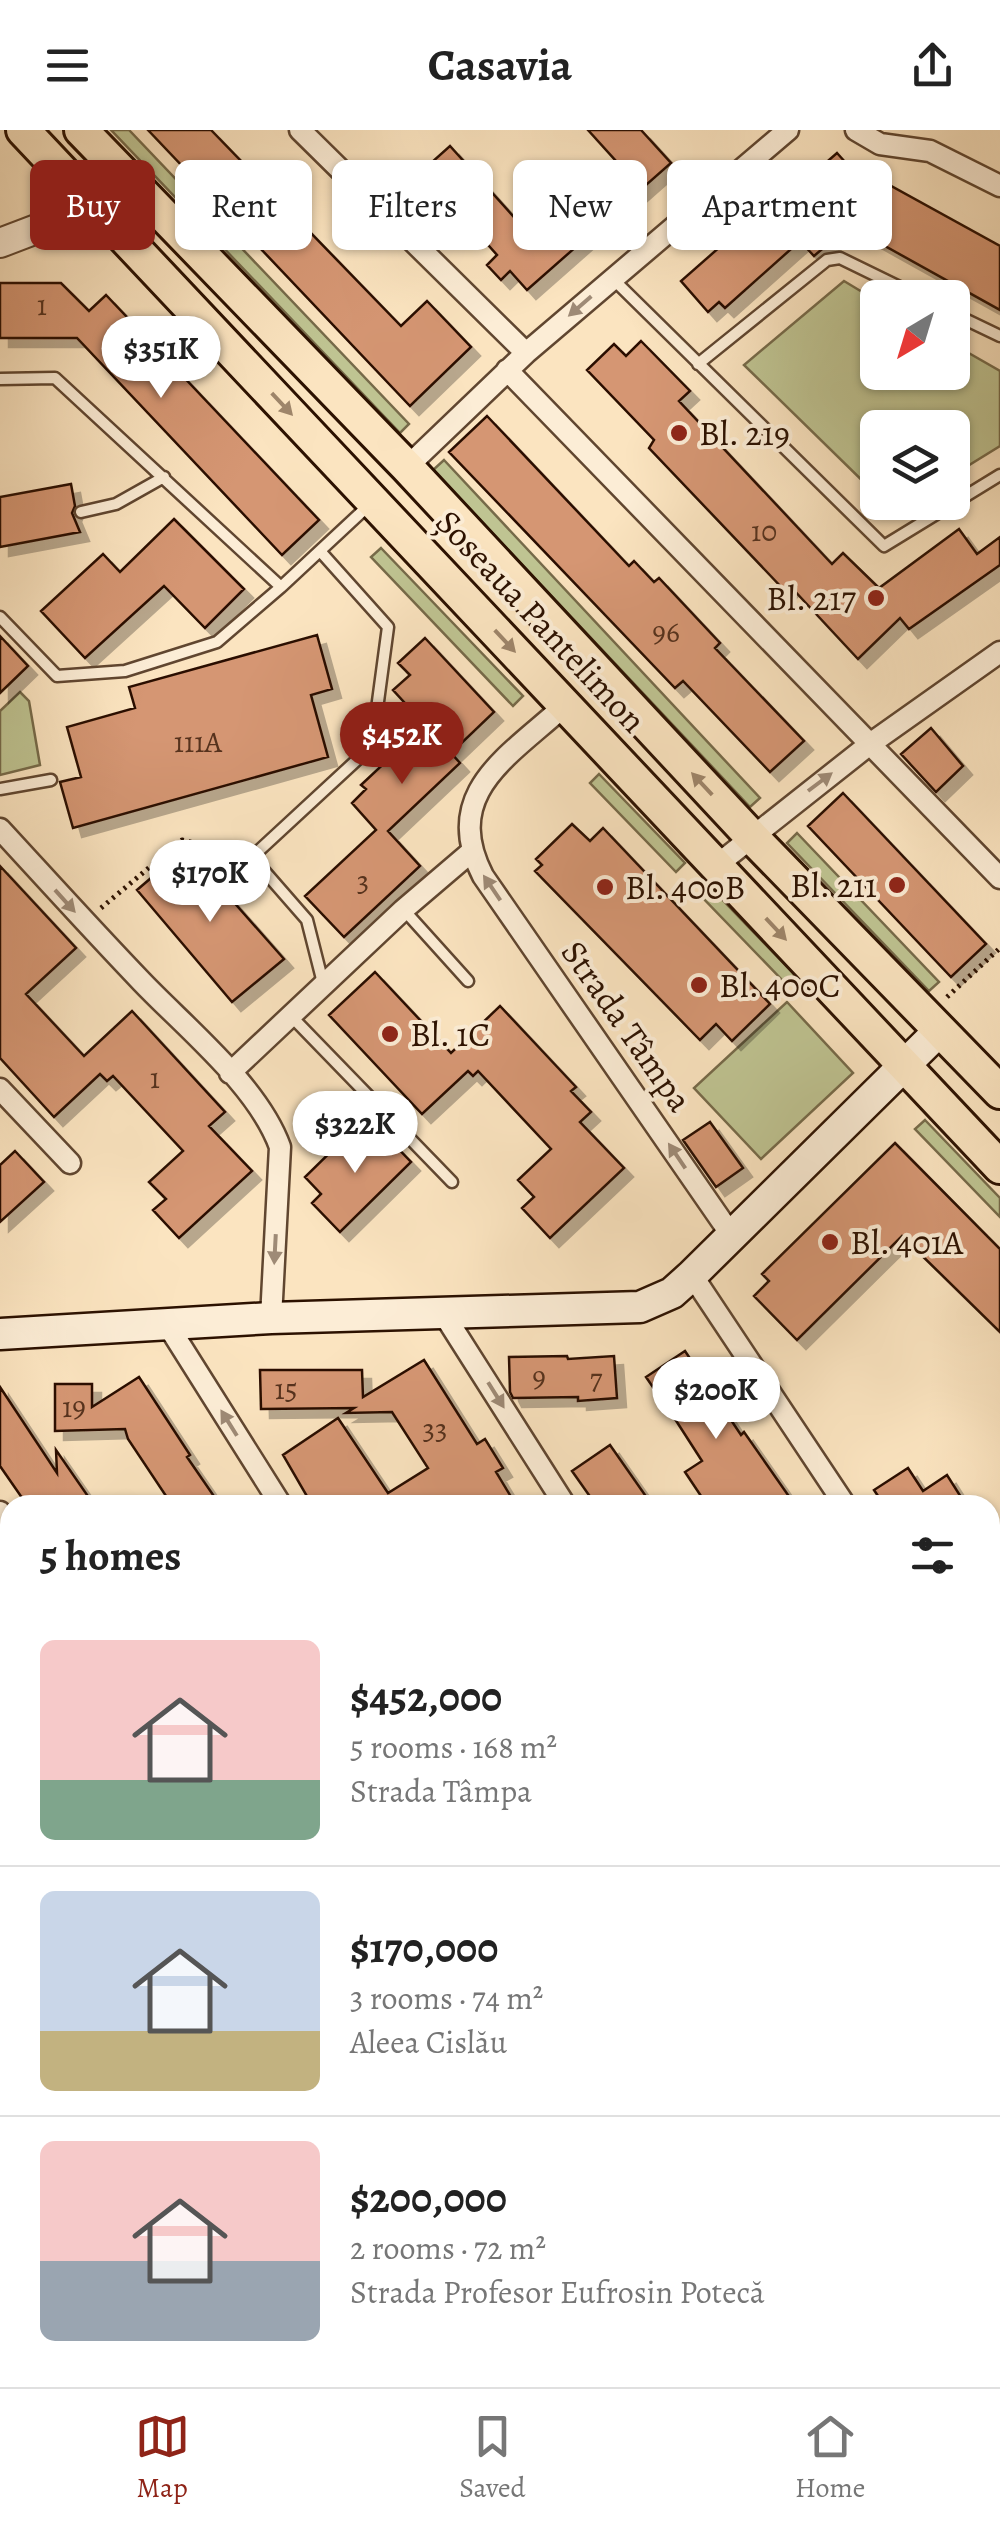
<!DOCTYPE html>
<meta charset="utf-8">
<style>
body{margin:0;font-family:Alegreya,serif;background:#f6f6f6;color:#222;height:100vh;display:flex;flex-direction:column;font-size:38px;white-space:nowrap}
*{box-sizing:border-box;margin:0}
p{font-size:32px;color:#767676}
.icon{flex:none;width:55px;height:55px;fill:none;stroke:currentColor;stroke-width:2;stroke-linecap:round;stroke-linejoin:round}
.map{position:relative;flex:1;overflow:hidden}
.sheet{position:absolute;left:0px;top:1365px;width:1000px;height:892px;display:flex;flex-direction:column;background:#fff;border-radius:30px 30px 0 0;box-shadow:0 2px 8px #0004}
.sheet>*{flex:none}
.top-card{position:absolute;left:30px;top:30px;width:940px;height:90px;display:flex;gap:20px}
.needle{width:65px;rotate:218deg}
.controls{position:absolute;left:860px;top:150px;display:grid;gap:20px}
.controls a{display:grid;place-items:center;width:110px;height:110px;border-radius:15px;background:#fff;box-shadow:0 2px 8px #0004;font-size:50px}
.price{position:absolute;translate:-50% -85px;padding:0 22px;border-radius:35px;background:#fff;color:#222;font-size:32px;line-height:65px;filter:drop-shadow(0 2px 5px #0008)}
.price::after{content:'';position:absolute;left:50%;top:60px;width:30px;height:22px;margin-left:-15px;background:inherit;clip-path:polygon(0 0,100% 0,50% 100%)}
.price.current{background:#8f2418;color:#fff}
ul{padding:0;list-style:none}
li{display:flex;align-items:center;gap:30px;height:250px;padding:0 40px}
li+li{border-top:2px solid #e0e0e0}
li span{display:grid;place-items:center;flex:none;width:280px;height:200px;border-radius:15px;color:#555}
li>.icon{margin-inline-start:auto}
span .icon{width:120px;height:120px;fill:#fffc;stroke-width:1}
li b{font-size:42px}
h2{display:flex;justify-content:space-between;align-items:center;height:120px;padding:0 40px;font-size:42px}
.pill{padding:0 35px;border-radius:15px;background:#fff;box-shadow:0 2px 8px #0004;font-size:35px;line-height:90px}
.pill.current{background:#8f2418;color:#fff}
header{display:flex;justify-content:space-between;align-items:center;height:130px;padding:0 40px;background:#fff;font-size:45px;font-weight:700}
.tab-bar{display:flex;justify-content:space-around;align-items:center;height:140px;border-top:2px solid #e0e0e0;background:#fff;font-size:28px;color:#767676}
.tab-bar a{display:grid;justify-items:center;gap:5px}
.tab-bar .current{color:#8f2418}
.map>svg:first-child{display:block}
</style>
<header><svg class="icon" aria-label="menu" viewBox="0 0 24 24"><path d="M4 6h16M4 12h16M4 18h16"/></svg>Casavia<svg class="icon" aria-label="share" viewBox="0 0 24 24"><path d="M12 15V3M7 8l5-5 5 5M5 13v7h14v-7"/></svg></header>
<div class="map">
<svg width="1000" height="2257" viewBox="0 0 1000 2257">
<defs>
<filter id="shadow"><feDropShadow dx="9" dy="9" stdDeviation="0" flood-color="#0004"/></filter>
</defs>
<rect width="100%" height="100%" fill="#fbe4c0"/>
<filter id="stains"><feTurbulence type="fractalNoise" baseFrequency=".002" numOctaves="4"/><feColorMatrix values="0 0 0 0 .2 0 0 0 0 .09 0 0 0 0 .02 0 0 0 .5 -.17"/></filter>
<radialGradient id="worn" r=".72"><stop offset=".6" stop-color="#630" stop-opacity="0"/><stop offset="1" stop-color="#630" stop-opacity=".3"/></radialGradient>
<!-- green -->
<path fill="#bfc492" stroke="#766a49" stroke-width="2.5" d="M111,0H129L409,294L400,303Z
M844,151L877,171L878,242H952L953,214L1000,241V316L953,345L952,298H878L877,365L744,235Z
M444,330L760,668L750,677L433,340Z
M381,418L523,566L513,576L371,427Z
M20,562L29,571L40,635L0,645V581Z
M599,644L685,733L676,742L590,653Z
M797,703L939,852L929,861L787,713Z
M709,756L795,845L786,854L700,765Z
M787,872L853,943L761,1029L694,958Z
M925,990L1000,1068V1087L915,999Z"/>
<!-- building -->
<path fill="#d59673" stroke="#2c1100" stroke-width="2.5" filter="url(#shadow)" d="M148,0H211L401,196L427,171L471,217L410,276Z
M588,0H641L671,33L527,160L510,141L501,150L487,135L497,125L422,41L450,16L531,106L615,30Z
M837,23L874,64L882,51L1000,116V180L849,96L814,126L800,111L725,178L719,172L708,182L681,151L754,87L758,92Z
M0,153H61L89,181L106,165L319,390L282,425L77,208H0Z
M641,211L690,261L679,271L832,434L843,423L879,458L959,399L977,424L1000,407V435L909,499L900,488L858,529L790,456L785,461L649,318L654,310L587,240L614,214L626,226Z
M487,286L629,436L634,431L654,452L659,448L720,513L715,518L804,611L770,642L683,551L675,558L449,322Z
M71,354L75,376L72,383L80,402L0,417V367Z
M174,389L244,459L205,498L164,456L85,528L41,481L103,424L120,442Z
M317,505L332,559L311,565L328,627L73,698L60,652L81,647L67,597L135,578L129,557Z
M0,506L28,536L0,563Z
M425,508L494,582L451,623L460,633L388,701L420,736L344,807L305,766L376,700L352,673L366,659L361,655L425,595L393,560L410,545L398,533Z
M931,598L963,636L936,662L901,624Z
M843,663L986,814L951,847L808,696Z
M572,694L590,711L603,698L770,874L732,911L716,894L700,910L535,741L542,735L536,729Z
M186,718L284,829L232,872L137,760Z
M0,736L76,818L26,864L84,926L132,881L225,982L209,996L252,1041L179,1108L153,1080L166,1069L149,1052L183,1021L113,946L107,951L100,944L54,987L0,928Z
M375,842L451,923L500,876L576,957L571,961L591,982L580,992L624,1038L550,1108L522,1078L534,1067L518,1050L551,1019L478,941L473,946L468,941L422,984L329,885Z
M710,992L743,1038L716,1057L683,1010Z
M358,995L376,1014L385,1005L411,1032L340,1102L312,1073L321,1064L305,1047Z
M895,1013L1000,1119V1202L902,1106L797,1210L754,1166L769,1151L762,1144Z
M15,1021L44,1052L0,1092V1035Z
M685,1221L741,1305L744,1302L795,1375H707L685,1342L702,1331L666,1275L681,1265L659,1266L646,1247Z
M567,1226L568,1229L614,1226L617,1268L578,1271V1267L513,1268L510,1262L509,1227Z
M424,1230L477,1314L485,1309L503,1338L496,1342L516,1375H312L283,1325L338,1288L388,1363L428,1338L392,1282L346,1283L354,1278L261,1279L260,1240H362L363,1267Z
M139,1247L190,1325L187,1327L220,1375H172L128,1309L125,1299L55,1301V1254H92V1277Z
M0,1257L57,1343L56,1320L94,1375H27L0,1336Z
M610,1315L652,1375H596L572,1341Z
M908,1338L923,1361L947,1345L966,1375H884L874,1360Z"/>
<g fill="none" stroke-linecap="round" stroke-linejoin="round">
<defs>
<path id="service" d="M613,149L884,416L1000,345
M952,183L1000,206
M698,234L827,130L840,128L922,168
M0,249L55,248L281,457L369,375
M81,382L116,374L164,347
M320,421L388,497L372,616L252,727L307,790L323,853
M0,487L57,546L125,541L217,512L281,457
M0,659L51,650
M404,780L468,851
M291,886L452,1052
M0,1571L10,1570"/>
<path id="minor" d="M300,0L526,223
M856,0L880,14L930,21L1000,56
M507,240L1000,748
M407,337L526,223L788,0
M565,575C510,626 440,662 483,746L732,1106
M0,699C47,750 94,802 142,852C187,899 258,956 280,1017L271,1188
M717,735L870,614L1000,522
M230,943L403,780L471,722
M0,959L70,1033
M692,1145L845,1375
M443,1183L565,1375
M167,1194L281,1375
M0,1382L10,1398
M990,1473L1000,1462
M990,1565L1000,1574
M0,1812L10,1808
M990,1832L1000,1841
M990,1910L1000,1912
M990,2107L1000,2109
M300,2248L305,2257
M462,2248L473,2257
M587,2257L600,2248"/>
<path id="tertiary" d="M0,113L55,92L115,36"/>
<path id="secondary" d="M0,1204L271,1188L640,1177L672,1163L692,1145L938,902"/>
<path id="primary" d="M23,0L1000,1037
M81,0L407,337L750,705L1000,962"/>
</defs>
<!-- service casing -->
<use href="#service" stroke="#604630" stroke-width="15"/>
<!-- minor casing -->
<use href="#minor" stroke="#604630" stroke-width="25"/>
<!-- tertiary casing -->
<use href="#tertiary" stroke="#604630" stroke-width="32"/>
<!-- secondary casing -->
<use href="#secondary" stroke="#2c1100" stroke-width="35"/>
<!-- primary casing -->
<use href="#primary" stroke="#2c1100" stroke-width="38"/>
<!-- path -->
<path stroke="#2c1100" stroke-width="5" stroke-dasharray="2.5 5" stroke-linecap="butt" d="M101,778L182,710L239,724
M947,867L1000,818
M0,1975L10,1971
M0,2012L10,2035
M103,2248L107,2257
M161,2257L185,2248"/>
<!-- service -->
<use href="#service" stroke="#fcedd6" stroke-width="10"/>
<!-- minor -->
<use href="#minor" stroke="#fcedd6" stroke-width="20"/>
<!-- tertiary -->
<use href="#tertiary" stroke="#fcedd6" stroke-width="28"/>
<!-- secondary -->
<use href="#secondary" stroke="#fcedd6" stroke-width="30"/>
<!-- primary -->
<use href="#primary" stroke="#fbe4c0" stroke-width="32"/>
</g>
<!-- one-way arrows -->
<defs><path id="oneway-solid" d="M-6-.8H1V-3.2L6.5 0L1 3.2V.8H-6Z" transform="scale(2.5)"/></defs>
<g fill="#9e8a76">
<use href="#oneway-solid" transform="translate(580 176) rotate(139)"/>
<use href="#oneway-solid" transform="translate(820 652) rotate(-37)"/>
<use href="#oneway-solid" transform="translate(492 758) rotate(-124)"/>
<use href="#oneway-solid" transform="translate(65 771) rotate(48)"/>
<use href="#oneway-solid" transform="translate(677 1026) rotate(-124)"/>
<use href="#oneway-solid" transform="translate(275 1119) rotate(93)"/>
<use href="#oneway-solid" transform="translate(496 1265) rotate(58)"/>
<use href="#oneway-solid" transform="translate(229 1293) rotate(-122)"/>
</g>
<g fill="#9e856a">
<use href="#oneway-solid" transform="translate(282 274) rotate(47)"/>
<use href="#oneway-solid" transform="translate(505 511) rotate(47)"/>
<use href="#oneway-solid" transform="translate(702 654) rotate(-133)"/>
<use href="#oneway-solid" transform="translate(776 799) rotate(47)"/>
</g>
<!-- markers -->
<g fill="#8f2418" stroke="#fcedd6" stroke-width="4">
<circle cx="679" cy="303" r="10"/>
<circle cx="876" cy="468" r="10"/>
<circle cx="897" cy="755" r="10"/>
<circle cx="605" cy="757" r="10"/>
<circle cx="699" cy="855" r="10"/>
<circle cx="390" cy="904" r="10"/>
<circle cx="830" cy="1112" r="10"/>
</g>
<g text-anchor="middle" stroke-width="8" stroke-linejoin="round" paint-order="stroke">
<!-- number labels -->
<g font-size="30" fill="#56321d">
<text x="42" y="185">1</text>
<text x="764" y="411">10</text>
<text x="666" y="512">96</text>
<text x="198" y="622">111A</text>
<text x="363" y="761">3</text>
<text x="155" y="958">1</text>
<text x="539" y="1257">9</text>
<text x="596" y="1259">7</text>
<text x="286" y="1269">15</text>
<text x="74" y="1287">19</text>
<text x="435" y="1309">33</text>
</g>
<!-- poi labels -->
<g font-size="35" fill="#2c1100" stroke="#fcedd6" text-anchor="start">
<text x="699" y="315">Bl. 219</text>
<text x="856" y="480" text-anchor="end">Bl. 217</text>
<text x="877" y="767" text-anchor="end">Bl. 211</text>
<text x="625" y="769">Bl. 400B</text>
<text x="719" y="867">Bl. 400C</text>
<text x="410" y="916">Bl. 1C</text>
<text x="850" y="1124">Bl. 401A</text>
</g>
<!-- street labels -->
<g font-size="35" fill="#2c1100" stroke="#fcedd6">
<text transform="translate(541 491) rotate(47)" y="12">Șoseaua Pantelimon</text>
<text transform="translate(627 896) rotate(55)" y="12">Strada Tâmpa</text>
</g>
</g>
<rect width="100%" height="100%" filter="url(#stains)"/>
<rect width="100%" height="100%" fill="url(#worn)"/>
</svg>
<div class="controls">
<a><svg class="needle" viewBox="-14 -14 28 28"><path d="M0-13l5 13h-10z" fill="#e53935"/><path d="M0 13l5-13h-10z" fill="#767676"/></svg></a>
<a><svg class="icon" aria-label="layers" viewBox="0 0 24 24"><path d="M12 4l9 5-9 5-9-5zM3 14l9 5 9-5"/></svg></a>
</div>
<b class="price" style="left:161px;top:271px">$351K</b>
<b class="price current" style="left:402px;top:657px">$452K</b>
<b class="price" style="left:210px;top:795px">$170K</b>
<b class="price" style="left:355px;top:1046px">$322K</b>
<b class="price" style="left:716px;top:1312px">$200K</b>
<div class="top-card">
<a class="pill current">Buy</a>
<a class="pill">Rent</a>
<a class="pill">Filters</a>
<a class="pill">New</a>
<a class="pill">Apartment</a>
</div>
<section class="sheet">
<h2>5 homes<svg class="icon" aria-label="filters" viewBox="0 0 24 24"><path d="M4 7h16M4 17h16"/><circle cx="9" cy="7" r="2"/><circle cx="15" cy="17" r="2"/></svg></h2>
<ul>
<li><span style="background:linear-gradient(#f6c9c9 70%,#7fa58c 0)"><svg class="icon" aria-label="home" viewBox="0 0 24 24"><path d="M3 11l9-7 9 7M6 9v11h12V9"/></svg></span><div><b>$452,000</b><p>5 rooms · 168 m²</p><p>Strada Tâmpa</p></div></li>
<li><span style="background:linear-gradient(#c9d6e8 70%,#c2b280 0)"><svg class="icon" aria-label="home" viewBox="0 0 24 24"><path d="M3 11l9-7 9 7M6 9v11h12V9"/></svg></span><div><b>$170,000</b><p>3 rooms · 74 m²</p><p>Aleea Cislău</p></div></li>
<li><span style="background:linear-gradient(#f6c9c9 60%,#9aa5b1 0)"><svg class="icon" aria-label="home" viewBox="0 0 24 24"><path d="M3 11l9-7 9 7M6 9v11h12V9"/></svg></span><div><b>$200,000</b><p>2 rooms · 72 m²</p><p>Strada Profesor Eufrosin Potecă</p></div></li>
</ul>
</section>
</div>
<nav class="tab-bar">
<a class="current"><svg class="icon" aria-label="map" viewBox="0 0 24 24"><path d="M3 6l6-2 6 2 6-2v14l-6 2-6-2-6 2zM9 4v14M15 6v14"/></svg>Map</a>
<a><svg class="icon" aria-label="saved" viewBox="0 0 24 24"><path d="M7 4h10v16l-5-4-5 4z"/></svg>Saved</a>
<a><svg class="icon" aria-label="home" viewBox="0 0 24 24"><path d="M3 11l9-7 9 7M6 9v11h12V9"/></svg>Home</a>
</nav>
